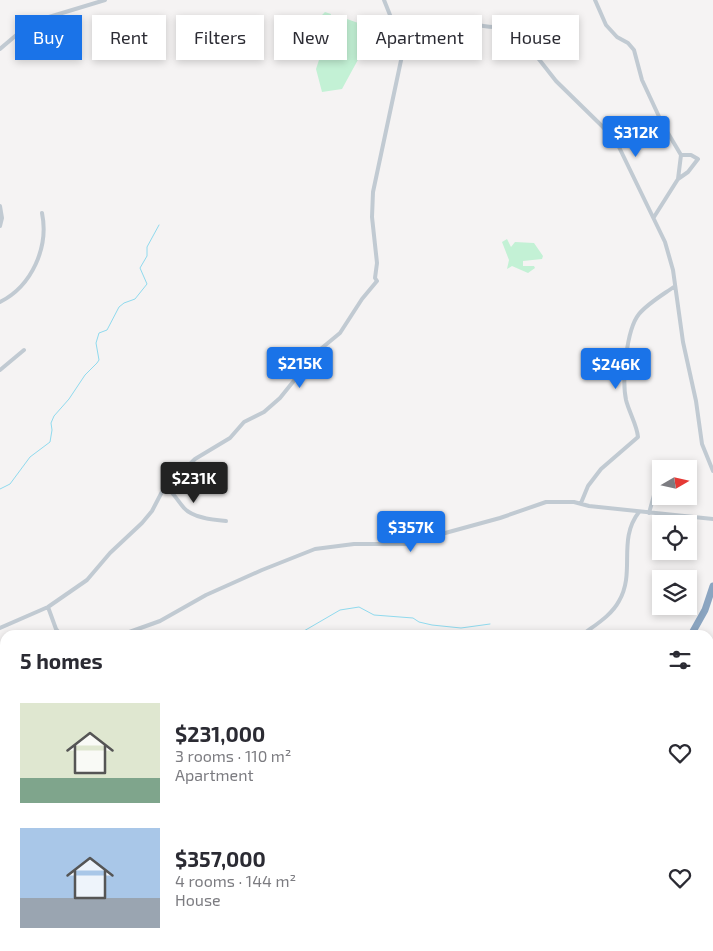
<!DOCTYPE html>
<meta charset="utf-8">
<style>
body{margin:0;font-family:"Exo 2",sans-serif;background:#f7f7f7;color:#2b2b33;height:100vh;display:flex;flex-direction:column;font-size:19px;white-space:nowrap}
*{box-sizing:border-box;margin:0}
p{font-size:16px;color:#7c7c81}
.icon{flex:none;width:28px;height:28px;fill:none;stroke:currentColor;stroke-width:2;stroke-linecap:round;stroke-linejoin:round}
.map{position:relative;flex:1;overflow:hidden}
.sheet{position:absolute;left:0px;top:630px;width:714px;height:321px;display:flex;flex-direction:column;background:#fff;border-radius:15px 15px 0 0;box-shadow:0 2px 8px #0003}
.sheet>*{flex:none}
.guide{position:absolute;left:15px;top:15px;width:684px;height:45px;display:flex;gap:10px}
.needle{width:32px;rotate:81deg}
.fabs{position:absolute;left:652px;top:460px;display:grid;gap:10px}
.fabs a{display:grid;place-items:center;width:45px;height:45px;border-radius:0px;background:#fff;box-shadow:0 2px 8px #0003;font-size:25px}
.price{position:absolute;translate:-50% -42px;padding:0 11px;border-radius:5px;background:#1a73e8;color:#fff;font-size:16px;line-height:32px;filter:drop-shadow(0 1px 2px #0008)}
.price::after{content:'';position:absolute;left:50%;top:30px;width:15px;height:11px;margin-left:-8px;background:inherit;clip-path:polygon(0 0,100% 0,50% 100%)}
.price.active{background:#222;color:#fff}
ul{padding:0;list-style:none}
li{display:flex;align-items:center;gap:15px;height:125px;padding:0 20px}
li span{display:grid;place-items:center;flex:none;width:140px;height:100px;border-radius:0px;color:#555}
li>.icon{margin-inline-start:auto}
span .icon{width:60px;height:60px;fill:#fffc;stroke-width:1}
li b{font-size:21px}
h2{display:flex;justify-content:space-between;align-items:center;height:60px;padding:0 20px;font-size:21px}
.tag{padding:0 18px;border-radius:0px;background:#fff;box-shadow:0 2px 8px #0003;font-size:18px;line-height:45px}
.tag.active{background:#1a73e8;color:#fff}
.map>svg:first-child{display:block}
</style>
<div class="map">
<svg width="713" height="951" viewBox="0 0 713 951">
<rect width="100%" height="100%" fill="#f5f3f3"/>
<!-- green -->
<path fill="#c3f1d5" d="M325,12L331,14L330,18L333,17L337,19L335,22L344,18L364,25L360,56L342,89L322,92L316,69L322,51L309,44L320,28L318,19Z
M507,239L511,247L515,242L534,243L543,256L542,259L523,261V266H534L535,268L528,273L512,266L507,269L509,260L502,242Z"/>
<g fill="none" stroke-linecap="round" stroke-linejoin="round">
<!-- stream -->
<path stroke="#90daee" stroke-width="1" d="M0,489L10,484L30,457L50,442L52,430L51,423L54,416L69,399L85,375L97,363L99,360L96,343L99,333L107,330L119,307L124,303L135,299L147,284L140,268L147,256V247L159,225
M297,635L340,610L359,607L374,615L413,618L419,622L432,625L461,628L490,624
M0,783H5
M373,946L376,951"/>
<!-- street -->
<path stroke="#c1cad2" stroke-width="4" d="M384,0L392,20C409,34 426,19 444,19C461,19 477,27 494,27C502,27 509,26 516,30L556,81L602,126L618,145L665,242L673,270L683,342L696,401L702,444L713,471
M595,0L606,25L617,37L628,43L634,50L642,80L649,95L662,123L681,155L678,179
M0,49L27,26L39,20L105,0
M0,206L2,218L0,226
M654,217L678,179L688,172L698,159L691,155H681
M0,302C32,286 49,247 42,213
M0,370L24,350
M165,486C174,493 177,500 184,508C193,518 213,520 226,521
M581,503L588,486L601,469L638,437C637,425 629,412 626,400C622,381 626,330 639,314C648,303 664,294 675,286
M649,513L658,481L661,478
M48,607L56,629L61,635
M0,628L48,607L87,580L110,553L142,523L152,511L165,486L170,484L195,459L230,438L244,422L264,412L280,398L317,352L340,333L362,299L377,281L375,278L377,263L372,217L373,192L403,51L411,27
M121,635L160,621L206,595L262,570L315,549L354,544H405L500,518L546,502H574L589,506L713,519
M582,635C595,625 611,616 619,601C636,572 617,540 639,512
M709,660L713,657
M0,697L5,702
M0,879L5,878
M30,946V951
M293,946L300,951
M461,946L463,951
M116,951L117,946"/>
<!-- highway -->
<path stroke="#8ba5c1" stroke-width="7" d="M691,635L705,610L713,586
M567,951L569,946"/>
</g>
</svg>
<div class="fabs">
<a><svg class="needle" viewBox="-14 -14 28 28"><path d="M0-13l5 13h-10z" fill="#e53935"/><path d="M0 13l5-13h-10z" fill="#7c7c81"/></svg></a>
<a><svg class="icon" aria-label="locate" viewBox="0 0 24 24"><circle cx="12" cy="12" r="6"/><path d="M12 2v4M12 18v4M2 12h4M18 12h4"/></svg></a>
<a><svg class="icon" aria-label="layers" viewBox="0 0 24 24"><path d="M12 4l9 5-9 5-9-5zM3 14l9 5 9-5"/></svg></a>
</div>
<b class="price" style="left:636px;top:158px">$312K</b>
<b class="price" style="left:300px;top:389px">$215K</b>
<b class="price" style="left:616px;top:390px">$246K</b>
<b class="price active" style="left:194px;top:504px">$231K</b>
<b class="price" style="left:411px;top:553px">$357K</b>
<div class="guide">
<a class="tag active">Buy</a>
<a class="tag">Rent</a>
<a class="tag">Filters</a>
<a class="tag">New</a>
<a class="tag">Apartment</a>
<a class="tag">House</a>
</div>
<section class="sheet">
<h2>5 homes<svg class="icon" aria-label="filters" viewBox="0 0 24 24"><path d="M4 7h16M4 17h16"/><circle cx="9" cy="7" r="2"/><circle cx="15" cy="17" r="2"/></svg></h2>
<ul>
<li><span style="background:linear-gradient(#dfe7d0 75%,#7fa58c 0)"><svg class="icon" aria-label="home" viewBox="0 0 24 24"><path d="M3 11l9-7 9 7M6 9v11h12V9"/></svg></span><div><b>$231,000</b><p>3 rooms · 110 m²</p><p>Apartment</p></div><svg class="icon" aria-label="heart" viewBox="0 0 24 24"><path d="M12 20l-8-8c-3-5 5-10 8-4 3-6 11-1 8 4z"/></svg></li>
<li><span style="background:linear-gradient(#a9c7e8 70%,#9aa5b1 0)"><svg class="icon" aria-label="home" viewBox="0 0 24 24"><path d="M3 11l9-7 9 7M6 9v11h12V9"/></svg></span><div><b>$357,000</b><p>4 rooms · 144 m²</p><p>House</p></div><svg class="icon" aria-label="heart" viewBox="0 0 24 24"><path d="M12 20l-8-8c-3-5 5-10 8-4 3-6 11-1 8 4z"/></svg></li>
</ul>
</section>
</div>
